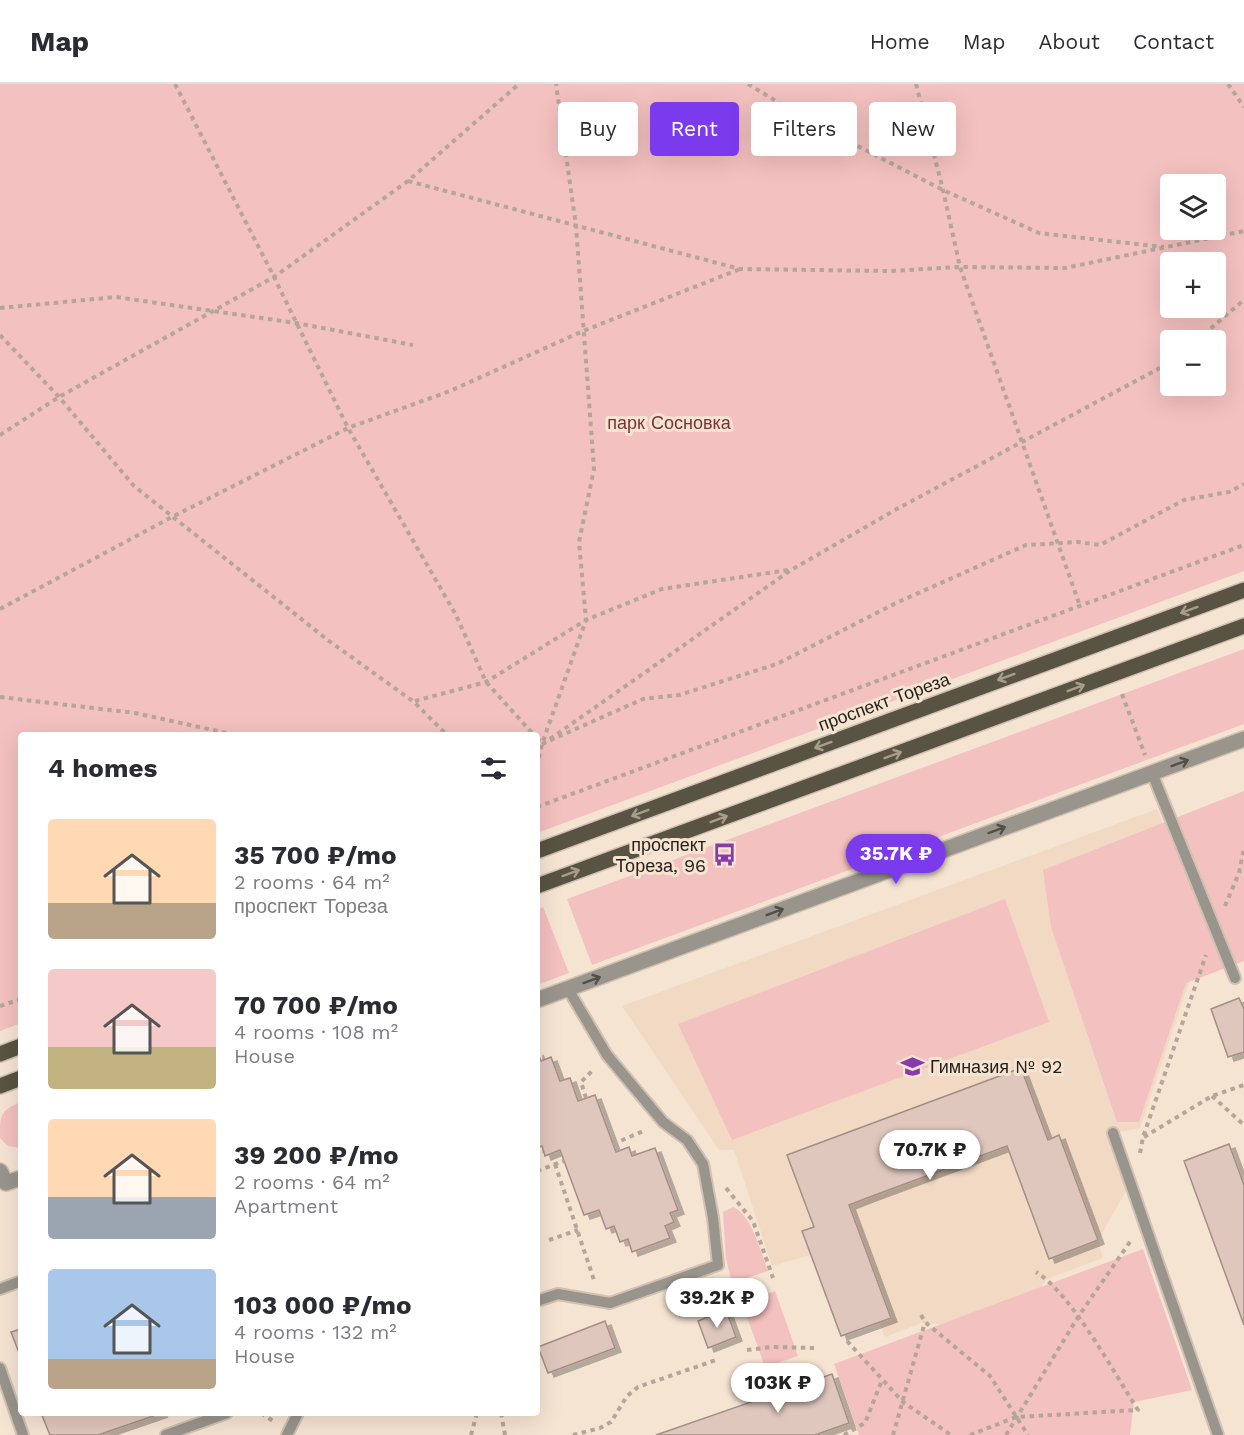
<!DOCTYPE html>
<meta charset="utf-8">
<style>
body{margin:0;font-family:"Work Sans",sans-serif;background:#f2f2f3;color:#2b2b33;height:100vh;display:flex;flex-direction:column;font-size:22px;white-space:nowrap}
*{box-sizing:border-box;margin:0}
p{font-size:20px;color:#7c7c81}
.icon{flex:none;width:33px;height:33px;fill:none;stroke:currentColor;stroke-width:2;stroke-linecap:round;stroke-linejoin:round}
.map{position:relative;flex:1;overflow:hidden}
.panel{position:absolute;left:18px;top:648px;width:522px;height:684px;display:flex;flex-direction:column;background:#fff;border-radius:6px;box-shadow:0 6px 24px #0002}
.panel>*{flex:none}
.top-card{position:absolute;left:558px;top:18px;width:570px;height:54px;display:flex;gap:12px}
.fabs{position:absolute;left:1160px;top:90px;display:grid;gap:12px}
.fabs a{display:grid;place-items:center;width:66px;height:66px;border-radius:6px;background:#fff;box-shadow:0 6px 24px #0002;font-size:30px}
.price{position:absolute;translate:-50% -51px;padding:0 14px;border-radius:21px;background:#fff;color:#222;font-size:20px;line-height:39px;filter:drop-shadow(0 2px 3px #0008)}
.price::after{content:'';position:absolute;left:50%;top:36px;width:18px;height:14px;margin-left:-9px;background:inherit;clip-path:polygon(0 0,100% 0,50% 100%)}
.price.active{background:#7c3aed;color:#fff}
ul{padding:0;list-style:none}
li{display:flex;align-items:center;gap:18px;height:150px;padding:0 30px}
li span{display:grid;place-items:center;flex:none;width:168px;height:120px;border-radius:6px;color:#555}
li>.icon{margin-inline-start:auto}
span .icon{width:72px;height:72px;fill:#fffc;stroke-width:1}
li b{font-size:26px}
h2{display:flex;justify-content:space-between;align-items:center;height:72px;padding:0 30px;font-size:26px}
.tag{padding:0 21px;border-radius:6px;background:#fff;box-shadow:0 6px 24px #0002;font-size:21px;line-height:54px}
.tag.active{background:#7c3aed;color:#fff}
header{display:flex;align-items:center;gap:36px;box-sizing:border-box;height:84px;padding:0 30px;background:#fff;border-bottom:2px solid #e1e1e2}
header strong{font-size:28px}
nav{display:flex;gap:33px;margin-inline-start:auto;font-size:21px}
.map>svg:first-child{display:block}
</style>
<header>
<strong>Map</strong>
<nav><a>Home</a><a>Map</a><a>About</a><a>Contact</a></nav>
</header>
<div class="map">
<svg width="1244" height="1351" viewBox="0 0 1244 1351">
<defs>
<filter id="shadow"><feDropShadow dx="6" dy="4" stdDeviation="0" flood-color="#0004"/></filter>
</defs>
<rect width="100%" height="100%" fill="#f6e4d3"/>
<!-- built -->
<path fill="#f1d9c3" d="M1157,725L1206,848L1140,1044L1106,1051L1126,1107L1098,1156L1103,1174L1047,1195L1017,1238L987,1248L925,1238L885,1253L879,1238L841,1252L811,1171L772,1182L734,1066H719L622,922Z"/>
<!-- green -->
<path fill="#f3c1bf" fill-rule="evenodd" d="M0,0H1244V487L537,749V651H21V939L0,947ZM1215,100V146H1170V100ZM1170,178H1215V224H1170ZM1170,256H1215V302H1170Z
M1244,565V640L592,881L567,815Z
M1244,707V877L1186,899L1139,1038H1117L1051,843L1043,786Z
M1005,815L1049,938L732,1056L678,940Z
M543,823L569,889L537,901V826Z
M21,1018V1064L8,1062L0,1054C0,1030 0,1027 21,1018Z
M733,1123C752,1131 761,1169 768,1187L732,1199L726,1175L723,1128Z
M1143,1165L1192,1306L1134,1318L1130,1351H859L834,1280Z
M775,1207L798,1272L765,1283L742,1219Z"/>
<!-- building -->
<path fill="#dfc7bd" stroke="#a58e85" stroke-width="1.5" filter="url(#shadow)" d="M1239,914L1244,925V968L1228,973L1211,925Z
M537,967L541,977L551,973L560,997L570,994L578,1017L595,1011L616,1068L629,1063L632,1072L655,1064L678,1126L670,1129L674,1138L665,1142L670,1154L632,1168L628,1155L620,1158L614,1142L606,1145L599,1126L584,1131L560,1066L545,1072L542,1062L537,1064Z
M1021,984L1048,1056L1059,1051L1098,1156L1049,1175L1007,1062L867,1114L849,1121L891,1234L841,1252L802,1147L814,1143L787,1071Z
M1229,1060L1244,1101V1241L1184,1077Z
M726,1226L736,1253L708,1264L698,1237Z
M605,1237L615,1264L548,1289L538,1263Z
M21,1245V1274L11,1248Z
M832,1290L849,1339L815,1351H656Z
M41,1329H162L98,1351H50Z"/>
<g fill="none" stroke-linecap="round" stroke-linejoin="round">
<defs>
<path id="lane" d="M1152,689L1235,894
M1113,1049L1218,1351
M0,1205L21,1197
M537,1217L558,1210L610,1219L718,1181L713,1134L703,1080L687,1056L663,1038L607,971L568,905
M0,1284L23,1351
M166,1351L227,1329
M287,1351L298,1329"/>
<path id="street" d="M537,916L1244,655
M0,1087L6,1099L21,1094"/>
<path id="primary" d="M537,767L1244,506
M537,802L1244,542
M0,970L21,962
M0,1002L21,994"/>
</defs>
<!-- lane casing -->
<use href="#lane" stroke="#d0c1b2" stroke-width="14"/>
<!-- street casing -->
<use href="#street" stroke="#d0c1b2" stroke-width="18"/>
<!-- primary casing -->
<use href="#primary" stroke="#d0c1b2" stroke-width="18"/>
<!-- path -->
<path stroke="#b5a699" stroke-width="4" stroke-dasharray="4.5 4.5" stroke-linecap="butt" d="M175,0L274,193L348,344L456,531L486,598L534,651
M748,0L811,38L943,106L1039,149L1164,163
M916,0L943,106L960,183L1080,522
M1228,0L1244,23
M408,97L740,185L890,187L960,183L1065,184L1244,147
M0,224L116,213L296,239L413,261
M0,251L59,313L134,402L329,557L414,618L447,651
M1197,256L1244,216
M0,351L59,313L274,193L408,97L519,0
M0,525L172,433L348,344L450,307L583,247L740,185
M1122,610L1145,671
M0,613L135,629L236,651
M415,617L486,598L586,536L662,505L788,486
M537,654L542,660
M550,655L791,486L895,426L1158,285L1170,276
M542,660L643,615L679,611L777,580L896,519L1026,461L1078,458L1100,461L1184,416L1229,408L1244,400
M537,683L542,660L586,536L579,458L594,385L576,142L556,0
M537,723L1244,461
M1225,822L1239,789L1244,764
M0,922L21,915
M1212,1012L1244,1041
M586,1014L581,998L594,985
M1144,1053L1212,1012L1244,1001
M613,1060L646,1046
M1140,1069L1143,1053L1206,871
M555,1080L595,1199
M537,1087L564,1077
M726,1104L753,1137L773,1194
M549,1156L578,1146
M921,1231L925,1238L990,1292L1028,1351
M847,1257L903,1318L951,1351
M747,1266L772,1263L814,1264
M261,1329L273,1337
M501,1329L505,1351
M471,1351L477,1329
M573,1351L600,1344L611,1338L627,1312L638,1303L719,1275
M819,1351V1350
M844,1351L865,1339L882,1296
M893,1351L925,1238
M970,1351L1016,1333L1138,1326C1114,1289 1071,1209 1036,1188
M1006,1351L1078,1233L1132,1155"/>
<!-- lane -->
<use href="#lane" stroke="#99958c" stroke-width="10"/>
<!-- street -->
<use href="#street" stroke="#99958c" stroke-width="15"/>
<!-- primary -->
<use href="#primary" stroke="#595343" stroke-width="15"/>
</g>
<!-- one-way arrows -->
<defs><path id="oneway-shaft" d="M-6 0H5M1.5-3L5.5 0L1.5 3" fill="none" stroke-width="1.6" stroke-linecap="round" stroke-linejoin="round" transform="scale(1.5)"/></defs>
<g stroke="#a89c8b">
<use href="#oneway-shaft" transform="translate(1189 526) rotate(160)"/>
<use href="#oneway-shaft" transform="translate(1006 593) rotate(160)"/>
<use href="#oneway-shaft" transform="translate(1076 604) rotate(-20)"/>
<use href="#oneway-shaft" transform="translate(823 661) rotate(160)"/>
<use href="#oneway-shaft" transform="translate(893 671) rotate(-20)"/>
<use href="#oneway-shaft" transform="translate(640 729) rotate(160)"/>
<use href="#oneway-shaft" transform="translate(719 735) rotate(-20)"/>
<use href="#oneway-shaft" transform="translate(571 789) rotate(-20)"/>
</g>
<g stroke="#534e47">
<use href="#oneway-shaft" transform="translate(1180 679) rotate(-20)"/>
<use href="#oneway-shaft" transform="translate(997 746) rotate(-20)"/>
<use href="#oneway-shaft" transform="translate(775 828) rotate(-20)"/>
<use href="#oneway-shaft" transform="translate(592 896) rotate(-20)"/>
</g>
<!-- icons -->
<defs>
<symbol id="bus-bare" viewBox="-9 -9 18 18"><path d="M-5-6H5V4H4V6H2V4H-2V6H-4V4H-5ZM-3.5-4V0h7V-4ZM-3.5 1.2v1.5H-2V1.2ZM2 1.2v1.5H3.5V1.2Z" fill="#863aab" stroke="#f6e4d3" stroke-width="2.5" paint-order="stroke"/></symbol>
<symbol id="school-bare" viewBox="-9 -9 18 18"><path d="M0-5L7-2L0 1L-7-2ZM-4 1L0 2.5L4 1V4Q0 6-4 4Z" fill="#863aab" stroke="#f6e4d3" stroke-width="2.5" paint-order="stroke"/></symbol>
</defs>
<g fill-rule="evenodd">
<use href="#bus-bare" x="708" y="754" width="33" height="33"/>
<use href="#school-bare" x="896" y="966" width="33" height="33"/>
</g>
<g text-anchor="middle" stroke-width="6" stroke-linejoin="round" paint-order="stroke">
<!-- park labels -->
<g font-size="18" fill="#7a3234" stroke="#f6e4d3">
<text x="669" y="345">парк Сосновка</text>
</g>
<!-- street labels -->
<g font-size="18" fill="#251f19" stroke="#f6e4d3">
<text transform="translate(884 618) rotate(-20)" y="6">проспект Тореза</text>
</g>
<!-- poi labels -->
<g font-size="18" fill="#251f19" stroke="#f6e4d3" text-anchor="end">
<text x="706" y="767">проспект<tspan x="706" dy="21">Тореза, 96</tspan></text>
<text x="930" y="989" text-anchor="start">Гимназия № 92</text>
</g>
</g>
</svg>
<div class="fabs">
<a><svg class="icon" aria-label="layers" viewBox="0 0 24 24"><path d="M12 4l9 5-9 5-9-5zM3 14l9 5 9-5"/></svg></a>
<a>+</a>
<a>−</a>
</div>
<b class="price active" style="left:896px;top:801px">35.7K ₽</b>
<b class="price" style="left:930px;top:1097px">70.7K ₽</b>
<b class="price" style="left:717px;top:1245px">39.2K ₽</b>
<b class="price" style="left:778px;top:1330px">103K ₽</b>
<div class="top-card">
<a class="tag">Buy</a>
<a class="tag active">Rent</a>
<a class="tag">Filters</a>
<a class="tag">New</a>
</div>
<section class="panel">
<h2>4 homes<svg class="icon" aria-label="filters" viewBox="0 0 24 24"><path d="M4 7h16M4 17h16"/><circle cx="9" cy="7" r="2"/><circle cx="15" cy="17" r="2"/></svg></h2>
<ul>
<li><span style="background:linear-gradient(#ffd9b3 70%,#b9a48a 0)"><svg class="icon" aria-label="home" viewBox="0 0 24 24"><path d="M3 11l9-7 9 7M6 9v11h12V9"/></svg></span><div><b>35 700 ₽/mo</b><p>2 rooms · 64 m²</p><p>проспект Тореза</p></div></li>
<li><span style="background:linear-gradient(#f6c9c9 65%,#c2b280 0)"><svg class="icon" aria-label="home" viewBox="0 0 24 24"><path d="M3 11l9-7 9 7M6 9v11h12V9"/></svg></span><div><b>70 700 ₽/mo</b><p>4 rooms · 108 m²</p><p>House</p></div></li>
<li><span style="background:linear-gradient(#ffd9b3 65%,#9aa5b1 0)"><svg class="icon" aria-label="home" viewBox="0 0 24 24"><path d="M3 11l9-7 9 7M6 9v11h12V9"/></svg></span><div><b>39 200 ₽/mo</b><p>2 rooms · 64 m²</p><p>Apartment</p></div></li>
<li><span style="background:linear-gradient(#a9c7e8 75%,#b9a48a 0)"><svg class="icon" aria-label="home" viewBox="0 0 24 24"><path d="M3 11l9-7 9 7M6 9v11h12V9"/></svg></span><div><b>103 000 ₽/mo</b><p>4 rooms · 132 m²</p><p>House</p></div></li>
</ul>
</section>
</div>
